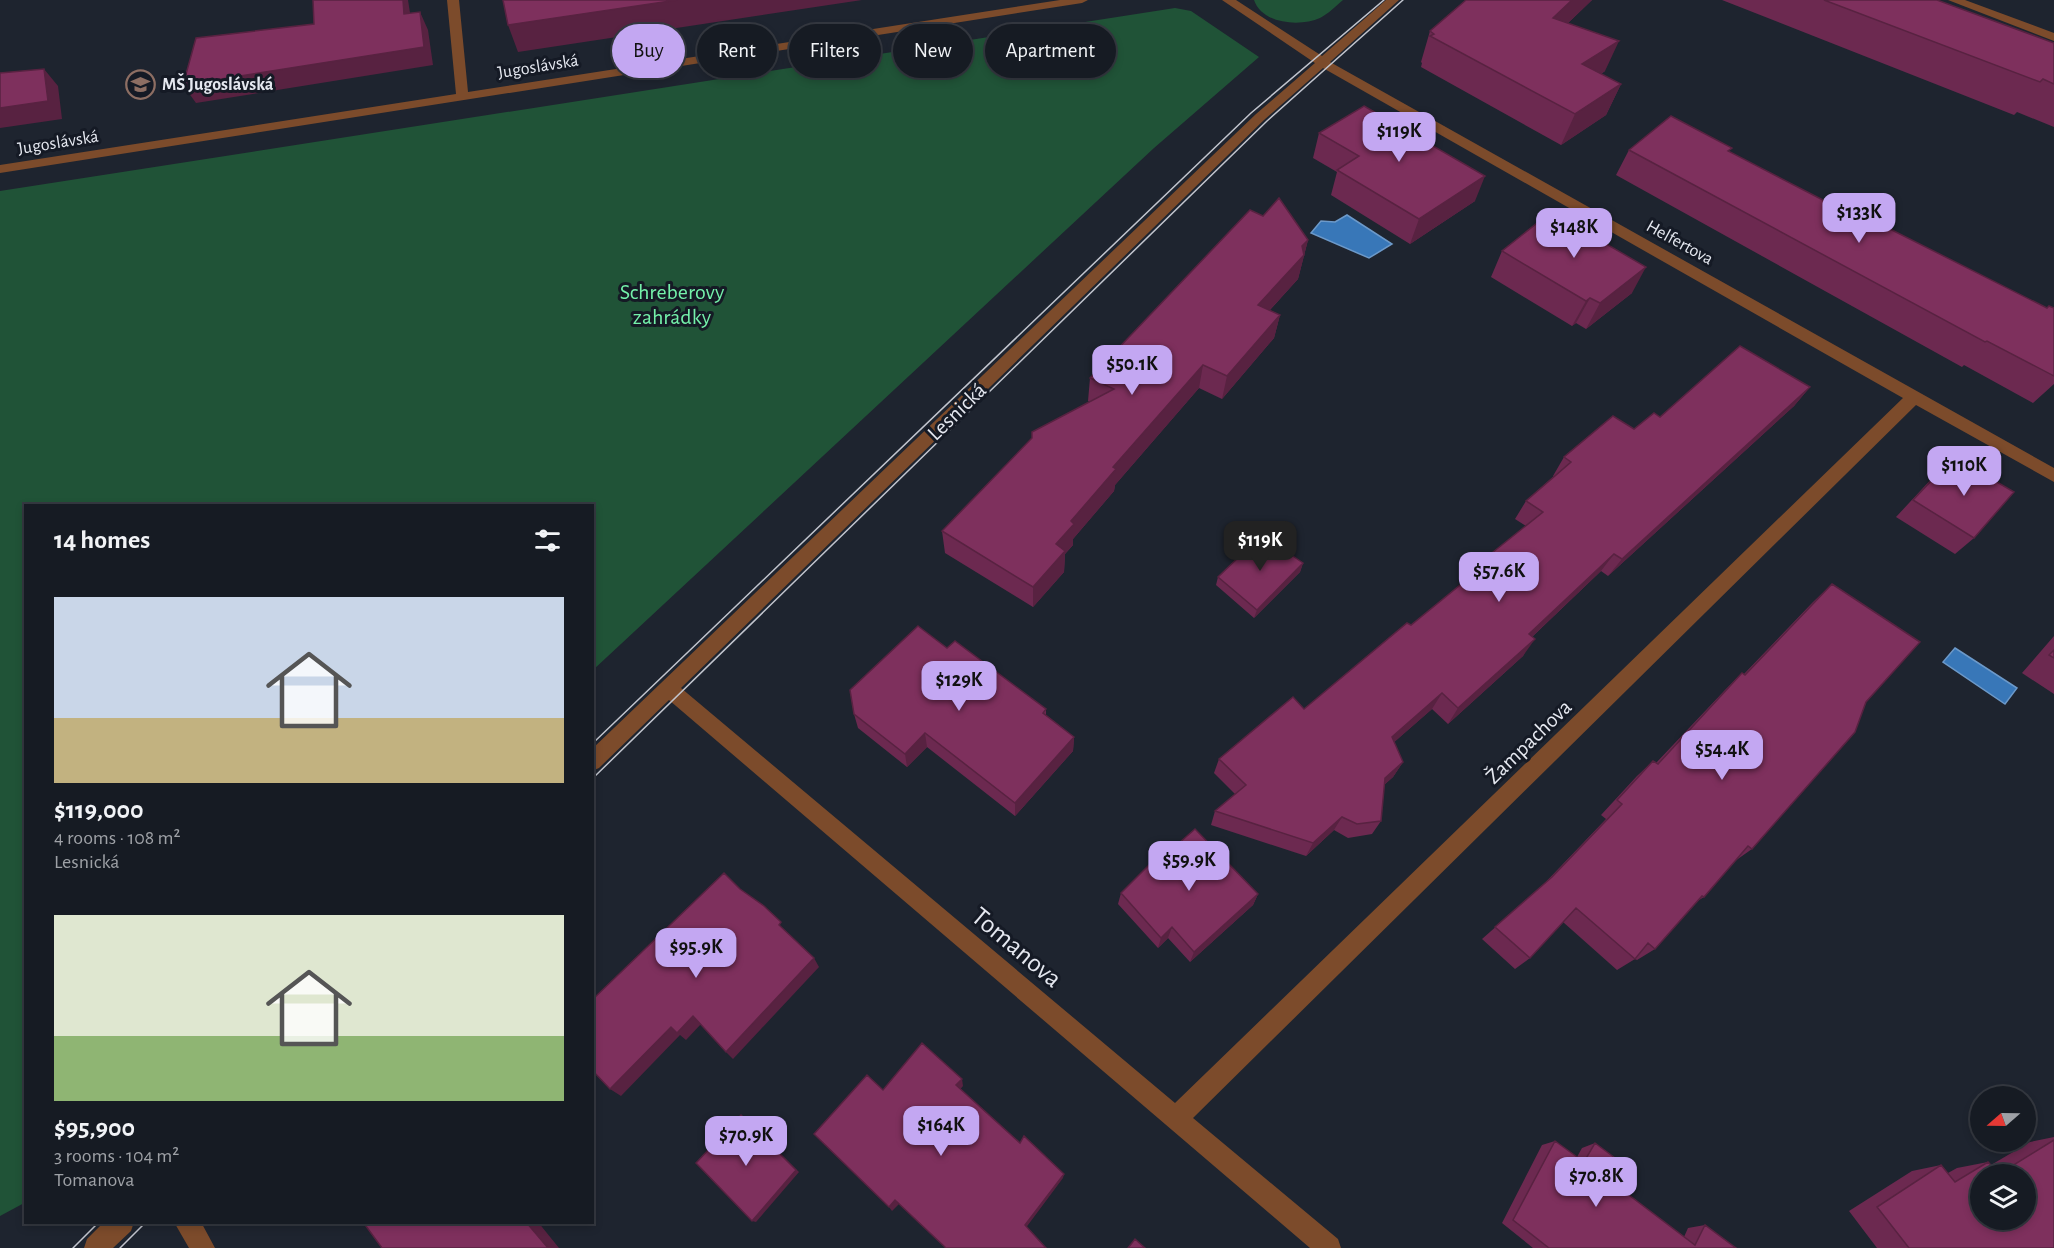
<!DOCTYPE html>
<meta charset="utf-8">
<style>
body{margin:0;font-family:"Alegreya Sans",sans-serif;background:#232830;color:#f1f3f6;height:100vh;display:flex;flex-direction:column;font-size:22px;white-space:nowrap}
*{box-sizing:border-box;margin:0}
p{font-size:20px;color:#9ea1a6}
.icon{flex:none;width:33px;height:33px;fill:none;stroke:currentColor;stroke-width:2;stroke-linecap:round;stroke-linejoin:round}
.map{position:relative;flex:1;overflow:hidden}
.sheet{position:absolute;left:24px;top:504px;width:570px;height:720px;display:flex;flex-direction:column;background:#161b23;border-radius:0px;box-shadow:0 3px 9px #0003,0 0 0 2px #353941}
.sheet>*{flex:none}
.banner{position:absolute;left:612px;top:24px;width:570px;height:54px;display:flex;gap:12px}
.needle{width:39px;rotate:250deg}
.buttons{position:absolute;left:1970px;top:1086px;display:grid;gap:12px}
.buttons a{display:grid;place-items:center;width:66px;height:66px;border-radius:50%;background:#161b23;box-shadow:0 3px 9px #0003,0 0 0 2px #353941;font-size:30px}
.price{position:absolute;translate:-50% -51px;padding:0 14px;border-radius:12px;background:#c3a7f2;color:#111;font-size:20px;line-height:39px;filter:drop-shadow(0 2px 3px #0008)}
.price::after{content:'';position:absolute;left:50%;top:36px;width:18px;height:14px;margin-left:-9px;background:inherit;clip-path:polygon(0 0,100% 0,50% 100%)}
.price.current{background:#222;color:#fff}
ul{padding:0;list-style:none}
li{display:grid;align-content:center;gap:12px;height:318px;padding:0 30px}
li span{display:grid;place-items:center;height:186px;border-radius:0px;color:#555}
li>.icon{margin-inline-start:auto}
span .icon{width:108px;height:108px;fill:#fffc;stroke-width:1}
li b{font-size:26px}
h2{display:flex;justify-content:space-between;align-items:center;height:72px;padding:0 30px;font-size:26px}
.tag{padding:0 21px;border-radius:27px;background:#161b23;box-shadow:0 3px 9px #0003,0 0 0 2px #353941;font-size:21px;line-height:54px}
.tag.current{background:#c3a7f2;color:#111}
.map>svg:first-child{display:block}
</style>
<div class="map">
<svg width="2054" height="1248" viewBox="0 0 2054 1248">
<rect width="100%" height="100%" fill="#1e242f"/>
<!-- green -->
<path fill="#205337" d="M1254,0H1343C1336,6 1328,14 1320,18C1300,27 1262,24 1254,0Z
M1175,8L1191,11L1259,57L1154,148L593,670L592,506H26V1202L0,1216V191Z"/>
<!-- water -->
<path fill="#3877b8" stroke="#6c99c9" stroke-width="1.5" d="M1347,215L1392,244L1369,258L1311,233L1321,221L1335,222Z
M1955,648L2017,688L2005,704L1943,662Z"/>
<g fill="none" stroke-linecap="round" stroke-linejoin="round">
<!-- minor -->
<path fill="#7c4b2b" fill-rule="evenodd" d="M447,0H459L468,92L1060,0H1088L1082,3L0,173V165L456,94Z
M1222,0H1236L1322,56L1386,0H1399L1330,62L2054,468V482L1916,405L1193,1118L1338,1239L1341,1248H1310L669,700L599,768L592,771V749L1256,114L1315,63ZM1323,68L1903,398L1175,1103L681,688L1264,120Z
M1948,0H1965L2054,33V41Z
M104,1222H134L131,1231L113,1248H84L87,1239Z
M174,1222H201L215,1248H189Z"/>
<!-- tram -->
<path stroke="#c2c5ce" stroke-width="1.5" d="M592,744L1251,113L1384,0
M592,779L1267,121L1403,0
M73,1248L99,1222
M120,1248L146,1222"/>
</g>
<!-- wall -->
<path fill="#6c2950" d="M1466,0H1592L1568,23L1605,71L1601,74L1621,84L1606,115L1561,145L1421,67L1422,63L1421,62L1430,31Z
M1722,0H1937L2054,43V127L2017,112L2014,115Z
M1319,133L1475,201L1410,244L1331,195L1337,172L1313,158Z
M1629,150L1730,152L1854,216L2047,308H2054V384L2033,403L1964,365L1962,367L1616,175Z
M1308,240L1298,279L1270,310L1280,315L1274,338L1222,399L1199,388L1115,485L1114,491L1073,539V545L1065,554L1064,572L1033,607L945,553L942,531L1090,402L1088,401L1090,378Z
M1502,251L1632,293L1586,329L1576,323L1572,326L1491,277Z
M1810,387L1794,406L1608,576L1601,571L1532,637L1523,656L1448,724L1432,709L1394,742L1403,762L1393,777L1384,785L1381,821L1372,834L1348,838L1334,830L1306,856L1211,825L1215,811L1235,794L1214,773L1219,759L1304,709L1411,625L1465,581L1472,569L1526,526L1515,519L1526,501L1554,476H1553L1564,457L1634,429L1660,417Z
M1954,457L1974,538L1955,554L1896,517L1936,474Z
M1303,563L1300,572L1254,618L1216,585L1218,577Z
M1832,584L1866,702L1752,849L1735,861L1704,897L1696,902L1655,949L1637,960L1635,959L1617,970L1563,922L1530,958L1515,969L1482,939L1540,888L1606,819L1601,815L1637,776L1653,761L1656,763L1725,690L1742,673L1744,674L1813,602Z
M2054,636V694L2022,673Z
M947,648L1046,709V715L1074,737L1073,751L1015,816L927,747L907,767L858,728L854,714Z
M1162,858L1258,894L1253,905L1190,962L1168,938L1158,948L1118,904L1121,893Z
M2054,1137V1248H1877L1849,1211L1912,1171L1941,1165L1948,1173L1957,1168L1988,1162L1991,1165L2030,1142Z
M1555,1141L1577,1157L1582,1148L1595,1143L1625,1192L1684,1237L1688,1228L1705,1225L1736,1248H1533L1502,1223L1542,1145Z"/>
<!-- shaded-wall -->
<path fill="#582241" d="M403,0H408L413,32L404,14Z
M677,0H862L518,52L508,25Z
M1572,0H1592L1541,49L1553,18Z
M420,12L428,30L433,65L196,103L183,85Z
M1619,41L1605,71L1569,95L1582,64Z
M44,69L58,86L62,119L0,128V108Z
M1621,84L1606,115L1561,145L1575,114Z
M1485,176L1475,201L1410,244L1419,219Z
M1308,240L1298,279L1253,328L1258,305L1302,246Z
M1646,267L1632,293L1586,329L1600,303Z
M1590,298L1576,323L1572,326L1586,301Z
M1280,315L1274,338L1222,399L1227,376Z
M1203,365L1199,388L1115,485L1114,491L1073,539V545L1065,554L1064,572L1033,607V587L1056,544L1071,521L1113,467Z
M1810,387L1794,406L1608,576L1622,559Z
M1614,554L1601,571L1517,651L1529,634Z
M1303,563L1300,572L1254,618L1257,610Z
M1535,639L1523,656L1448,724L1458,708Z
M1442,693L1432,709L1383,752L1392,737Z
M925,733L927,747L907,767L905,754Z
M1074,737L1073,751L1015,816V803Z
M1403,762L1393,777L1376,792L1385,778Z
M1342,817L1334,830L1306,856L1313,843Z
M1258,894L1253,905L1190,962L1194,952Z
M1172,927L1168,938L1158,948L1161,938Z
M814,958L819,967L733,1059L726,1052Z
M693,1016L701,1024L686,1040L680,1035L621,1096L610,1089L671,1027Z
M962,1079L963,1086L958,1092L956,1085Z
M741,1115L799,1172L756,1222L752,1221Z
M1064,1174L1063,1178L1025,1229V1225Z
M895,1200L899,1204L892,1211L889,1207Z
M526,1222H538L559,1248H548Z"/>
<!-- building -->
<path fill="#7e305d" stroke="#582241" stroke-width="1.5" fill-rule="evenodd" d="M313,0H403L404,14L420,12L424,47L183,85L196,38L314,24Z
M503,0H677L508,25Z
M1466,0H1572L1553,18L1619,41L1582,64L1621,84L1575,114L1430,36L1434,34L1430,31Z
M1824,0H1937L2054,43V84L2043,79L2040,82Z
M44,69L48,101L0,108V73Z
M1364,106L1485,176L1419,219L1337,170L1359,156L1319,133Z
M1671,116L1732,148L1728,151L1854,216L1858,213L2047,308L2049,306L2054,308V376L1987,341L1985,342L1629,150Z
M1279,198L1308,240L1302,246L1304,255L1258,305L1280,315L1227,376L1203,365L1113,467L1116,469L1071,521L1074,524L1056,544L1065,551L1033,587L942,531L1032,438V432L1114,389L1090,378L1250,210L1263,216Z
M1551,212L1646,267L1600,303L1590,298L1586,301L1502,251Z
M1740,346L1810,387L1622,559L1614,554L1529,634L1535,639L1458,708L1442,693L1392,737L1403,762L1385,778L1381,821L1357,824L1342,817L1313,843L1215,811L1246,785L1219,759L1293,697L1304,709L1407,623L1411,625L1476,572L1472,569L1543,512L1526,501L1571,462L1564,457L1613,416L1634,429L1654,413L1660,417Z
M1954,457L2014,492L1974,538L1913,500Z
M1262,535L1303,563L1257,610L1218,577Z
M1832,584L1920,642L1866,702L1855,732L1752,849L1748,846L1704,897L1702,896L1655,949L1648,943L1635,959L1576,908L1530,958L1495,927L1552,877L1622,804L1617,800L1653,761L1658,764L1742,673L1745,675Z
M918,626L947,648L955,641L1046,709L1043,713L1074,737L1015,803L925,733L905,754L854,714L850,690Z
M2054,650V658L2049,655Z
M1195,829L1258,894L1194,952L1172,927L1161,938L1121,893L1159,855L1162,858Z
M724,873L740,889L764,906L781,922L779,925L814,958L726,1052L693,1016L677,1033L671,1027L610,1089L592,1070V1000Z
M922,1043L962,1079L956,1085L1020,1143L1024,1136L1064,1174L1025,1225L1046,1248H946L895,1200L889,1207L814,1134L867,1075L883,1090Z
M741,1115L796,1170L752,1221L696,1163Z
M2054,1140V1248H1909L1877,1207L1941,1165L1955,1182L1988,1162L1999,1174ZM1980,1174H2025V1220H1980Z
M1555,1141L1584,1162L1595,1143L1635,1173L1625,1192L1695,1245L1705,1225L1736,1248H1549L1513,1220Z
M363,1222H526L548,1248H382Z
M1135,1239L1145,1248H1128Z"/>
<!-- icons -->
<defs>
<symbol id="school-ring" viewBox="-11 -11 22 22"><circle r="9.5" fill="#151a25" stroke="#8d6e63" stroke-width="1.5"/><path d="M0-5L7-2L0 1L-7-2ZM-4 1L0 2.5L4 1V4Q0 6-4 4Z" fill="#8d6e63"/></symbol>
</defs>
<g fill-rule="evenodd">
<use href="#school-ring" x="124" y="68" width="33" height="33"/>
</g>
<g text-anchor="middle" stroke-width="6" stroke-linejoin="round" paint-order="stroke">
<!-- far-street labels -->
<g font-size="18" fill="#e5e8f0" stroke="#151a25">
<text transform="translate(538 66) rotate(-9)" y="6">Jugoslávská</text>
<text transform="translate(58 142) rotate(-9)" y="6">Jugoslávská</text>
<text transform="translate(1680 242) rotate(29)" y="6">Helfertova</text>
</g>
<!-- far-poi labels -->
<g font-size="18" font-weight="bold" fill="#e5e8f0" stroke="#151a25" text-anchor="start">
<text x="162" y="90">MŠ Jugoslávská</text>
</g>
<!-- park labels -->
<g font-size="22" fill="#74f1aa" stroke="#151a25">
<text x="672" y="299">Schreberovy<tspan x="672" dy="25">zahrádky</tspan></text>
</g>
<!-- street labels -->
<g font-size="22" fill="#e5e8f0" stroke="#151a25">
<text transform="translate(956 411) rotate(-44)" y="8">Lesnická</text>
<text transform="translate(1528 741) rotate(-44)" y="8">Žampachova</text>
</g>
<!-- near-street labels -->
<g font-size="27" fill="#e5e8f0" stroke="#151a25">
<text transform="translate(1017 947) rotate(40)" y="9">Tomanova</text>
</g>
</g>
</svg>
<div class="buttons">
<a><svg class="needle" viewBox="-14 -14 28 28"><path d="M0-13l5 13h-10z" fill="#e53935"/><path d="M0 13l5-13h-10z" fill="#9ea1a6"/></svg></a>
<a><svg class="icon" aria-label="layers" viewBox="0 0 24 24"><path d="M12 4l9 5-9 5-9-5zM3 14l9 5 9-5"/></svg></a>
</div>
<b class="price" style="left:1399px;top:163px">$119K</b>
<b class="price" style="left:1859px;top:244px">$133K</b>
<b class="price" style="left:1574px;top:259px">$148K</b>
<b class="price" style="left:1132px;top:396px">$50.1K</b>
<b class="price" style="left:1964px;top:497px">$110K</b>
<b class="price current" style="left:1260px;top:572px">$119K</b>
<b class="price" style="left:1499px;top:603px">$57.6K</b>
<b class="price" style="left:959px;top:712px">$129K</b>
<b class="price" style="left:1722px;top:781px">$54.4K</b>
<b class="price" style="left:1189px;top:892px">$59.9K</b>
<b class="price" style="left:696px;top:979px">$95.9K</b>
<b class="price" style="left:941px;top:1157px">$164K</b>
<b class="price" style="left:746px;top:1167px">$70.9K</b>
<b class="price" style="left:1596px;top:1208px">$70.8K</b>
<div class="banner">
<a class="tag current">Buy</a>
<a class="tag">Rent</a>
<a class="tag">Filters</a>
<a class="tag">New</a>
<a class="tag">Apartment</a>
</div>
<section class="sheet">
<h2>14 homes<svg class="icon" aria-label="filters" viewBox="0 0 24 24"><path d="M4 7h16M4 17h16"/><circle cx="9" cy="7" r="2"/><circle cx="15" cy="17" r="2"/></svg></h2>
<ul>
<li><span style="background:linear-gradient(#c9d6e8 65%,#c2b280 0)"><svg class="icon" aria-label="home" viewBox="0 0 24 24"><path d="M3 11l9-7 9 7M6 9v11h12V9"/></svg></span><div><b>$119,000</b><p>4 rooms · 108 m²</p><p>Lesnická</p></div></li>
<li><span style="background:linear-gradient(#dfe7d0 65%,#8fb573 0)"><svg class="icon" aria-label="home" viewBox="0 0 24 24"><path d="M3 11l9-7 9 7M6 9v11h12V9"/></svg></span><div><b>$95,900</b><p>3 rooms · 104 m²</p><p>Tomanova</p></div></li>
</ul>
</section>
</div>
